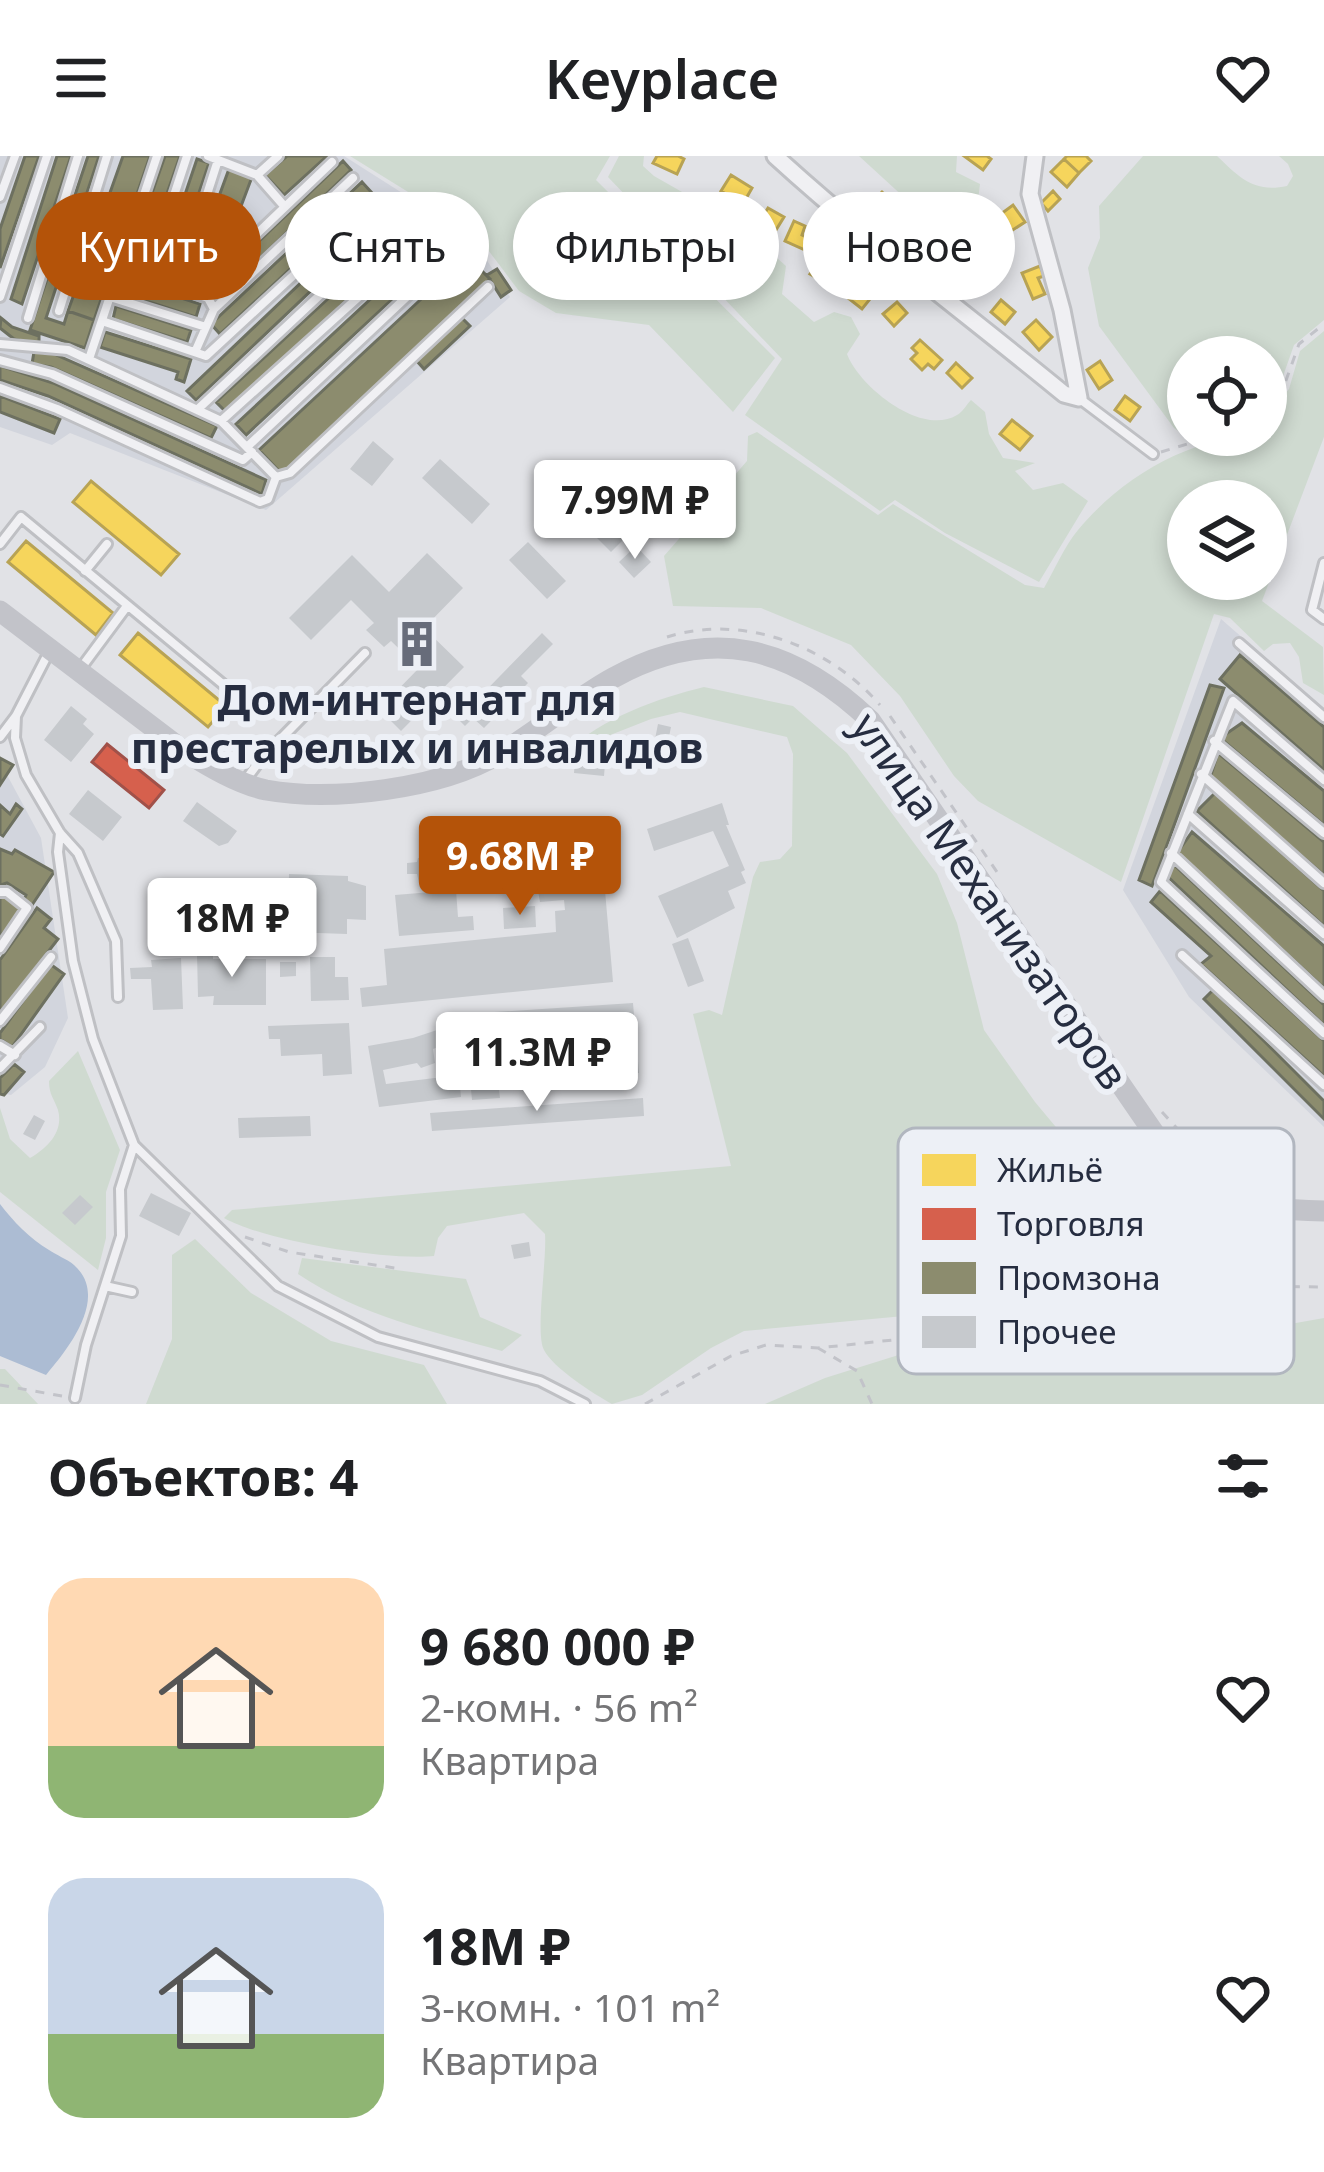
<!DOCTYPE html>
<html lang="ru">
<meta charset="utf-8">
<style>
body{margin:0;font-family:"Noto Sans",sans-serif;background:#f2f2f2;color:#202124;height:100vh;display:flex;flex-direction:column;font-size:45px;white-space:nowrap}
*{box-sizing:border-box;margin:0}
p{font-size:39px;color:#757577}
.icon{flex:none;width:66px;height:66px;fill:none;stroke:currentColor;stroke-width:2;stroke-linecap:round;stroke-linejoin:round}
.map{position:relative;height:1248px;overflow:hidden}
.sheet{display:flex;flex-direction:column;background:#fff;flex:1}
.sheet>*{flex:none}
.hud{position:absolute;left:36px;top:36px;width:1254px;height:108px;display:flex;gap:24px}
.fabs{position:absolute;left:1167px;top:180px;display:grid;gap:24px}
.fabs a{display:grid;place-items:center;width:120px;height:120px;border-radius:50%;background:#fff;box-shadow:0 6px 18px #0003;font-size:60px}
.price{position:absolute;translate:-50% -102px;padding:0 27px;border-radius:12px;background:#fff;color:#222;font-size:39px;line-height:78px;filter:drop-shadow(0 3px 6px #0008)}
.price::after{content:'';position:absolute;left:50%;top:72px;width:36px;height:27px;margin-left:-18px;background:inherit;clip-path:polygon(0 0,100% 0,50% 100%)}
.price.current{background:#b45309;color:#fff}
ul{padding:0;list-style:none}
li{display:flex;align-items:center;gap:36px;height:300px;padding:0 48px}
li span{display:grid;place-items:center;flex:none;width:336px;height:240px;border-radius:36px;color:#555}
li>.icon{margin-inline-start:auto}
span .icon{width:144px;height:144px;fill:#fffc;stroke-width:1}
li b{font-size:51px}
h2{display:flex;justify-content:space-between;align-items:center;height:144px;padding:0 48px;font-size:51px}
.chip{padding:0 42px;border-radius:54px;background:#fff;box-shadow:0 6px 18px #0003;font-size:42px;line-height:108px}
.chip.current{background:#b45309;color:#fff}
header{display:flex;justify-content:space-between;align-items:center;height:156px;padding:0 48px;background:#fff;font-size:54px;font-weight:600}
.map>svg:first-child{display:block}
</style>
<header><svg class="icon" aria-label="menu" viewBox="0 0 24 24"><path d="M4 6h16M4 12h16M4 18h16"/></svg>Keyplace<svg class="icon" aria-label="heart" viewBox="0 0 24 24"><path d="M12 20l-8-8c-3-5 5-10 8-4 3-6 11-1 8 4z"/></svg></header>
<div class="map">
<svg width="1324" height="1248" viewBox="0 0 1324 1248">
<rect width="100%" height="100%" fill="#e1e2e6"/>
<!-- built -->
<path fill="#d2d5dd" d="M0,0H344L473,82L510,141L266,354L70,277L52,289L0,271Z
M1221,463L1324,553V971L1189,841L1123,734Z
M0,616L6,617L41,682L68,862L45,911L11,939L0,937Z"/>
<!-- green -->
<path fill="#cfdad0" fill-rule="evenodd" d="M350,0H610L596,24L775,202L733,256L649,169L556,157L519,135L476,78Z
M619,0H644L643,10L654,20L740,69L786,110L782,138L814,166L834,156L851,161L860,178L847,198C859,230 921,281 957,259C963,256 966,249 971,244L985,256L989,278L1003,302L1035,307L1015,315L1033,334L1063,327L1088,345L1039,426L945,377L895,344L880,355L745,259L782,203L608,21Z
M859,0H957L956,16L980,28L974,78L997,89L1000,109L991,121Z
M1143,0H1217C1240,22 1254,37 1287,30L1293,20L1288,8L1279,0H1324V164L1294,189L1282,223L1266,246V201H1188V279H1201L1189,282L1174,272L1099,170L1088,112L1100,82L1099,50Z
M1324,175V281L1262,445L1323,491L1324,539L1303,527L1299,501L1290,487L1273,488L1264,495L1230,462L1214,458L1121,726L978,645L954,620L900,540L851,489L761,452L673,450L664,400L747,305L748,280L757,276L878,359L893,348L1025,429L1044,432C1055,413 1064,391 1078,374C1124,319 1193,279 1266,279V261L1289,233L1300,195ZM1188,345H1266V423H1188Z
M704,531L793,550L847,597L937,718L957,767L984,874L1035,946L1141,1073L1161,1091L1154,1103L950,1144L904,1160L744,1175L711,1192L642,1239L612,1248C594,1238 553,1212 544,1194C535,1178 547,1104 545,1078L524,1057L447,1070L438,1082L434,1100C387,1105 265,1085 224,1062L232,1054L731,1010L693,858L709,854L722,859L753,721L760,706L780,703L792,690L793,598L787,581L680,556L651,563L567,596C601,562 659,542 704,531Z
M78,895L120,994L106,1036V1082L98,1114L0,1036V952L10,983L30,1002C47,992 64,976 58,954C54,942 49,939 49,925Z
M195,1083L251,1137L331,1185L424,1209L447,1248H146L172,1183V1099Z
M302,1102L466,1123L480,1161L522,1179L502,1195C432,1175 360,1160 298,1118Z
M1124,1152L1279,1170L1324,1162V1248H765L825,1222L956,1181Z
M0,1213H5L38,1248H0Z"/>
<!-- water -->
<path fill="#acbcd3" d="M0,1048C13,1065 30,1083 49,1094C56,1099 67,1103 74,1109C110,1141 68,1193 46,1219L0,1200Z"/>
<!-- homes -->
<path fill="#f6d55c" stroke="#b8a354" stroke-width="3" d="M657,0H678L684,3L677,18L653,7Z
M964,0H987L991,3L983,14Z
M1067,0H1086L1091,5L1079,17L1064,3Z
M1064,3L1079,17L1067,31L1051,16Z
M731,19L752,32L743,48L721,35Z
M1053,35L1060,43L1048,55L1041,47Z
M882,36L909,61L898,74L877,54L881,50L874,44Z
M1013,49L1025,66L1005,79L994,63Z
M768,52L784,61L776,74L760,65Z
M794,65L805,70L802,79L810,83L805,94L785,85Z
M915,76L932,90L923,100L906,85Z
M820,85L840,98L822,125L810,118L818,107L810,101Z
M1040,110L1044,120L1038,122L1045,138L1033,143L1022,117Z
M852,128L870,143L862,153L843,138Z
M1001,144L1015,156L1005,168L991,156Z
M897,146L907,157L894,170L883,158Z
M1036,164L1052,181L1039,194L1023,176Z
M920,184L942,204L934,213L928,208L922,214L911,203L917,197L912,192Z
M1100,205L1112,224L1099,233L1087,214Z
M956,207L972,222L962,232L947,217Z
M1125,240L1140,251L1130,265L1115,254Z
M1012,264L1032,280L1020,294L1000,278Z
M91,325L179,398L161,419L73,346Z
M26,385L113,457L96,479L8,406Z
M138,477L226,550L208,571L120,499Z"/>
<!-- shops -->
<path fill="#d6604d" stroke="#a15149" stroke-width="3" d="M107,588L164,634L149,652L92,606Z"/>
<!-- industry -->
<path fill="#8c8c6e" stroke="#6d7060" stroke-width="3" d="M25,0H39L0,112V73Z
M57,0H71L22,148L11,143Z
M88,0H99L46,162L64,168L68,155L94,164L85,192L30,174Z
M123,0H150L94,164L68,155Z
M165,0H180L145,101L217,126L206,135L127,108Z
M287,0H327L284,39L265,19Z
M197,3L209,7L179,96L167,92Z
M343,5L351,14L219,142L210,132Z
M229,13L252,21L223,98L213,94L210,100L199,95Z
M362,26L372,37L220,178L211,168Z
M388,44L397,53L196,244L187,235Z
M422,56L431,66L226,256L216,246Z
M446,73L456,84L246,279L236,268Z
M478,111L490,123L282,318L259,294L447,119L458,130Z
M497,113L511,134L501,141L487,119Z
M125,124L200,148L196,161L121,137Z
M116,150L191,174L187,186L113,163Z
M461,161L470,170L424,213L416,204Z
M1,162L12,171L39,180V189L14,183L0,172Z
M105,176L191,203L184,226L176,223L178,216L100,191Z
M34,196L54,198L217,270L211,282L51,211L32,208Z
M0,210L53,227L266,324L262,338L48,240L0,224Z
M0,240L60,263L54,277L0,256Z
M1240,499L1324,571V614L1220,523Z
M1210,529L1224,532L1152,730L1139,724Z
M1242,567L1324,635V669L1220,582Z
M1218,597L1324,686V719L1210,622Z
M0,602L13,609L0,629Z
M1215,637L1324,735V770L1197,655Z
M16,648L22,653L3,680L0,678V649L10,658Z
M1192,676L1324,790V832L1177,697Z
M0,693L12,698L15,694L54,716L32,749L24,744L26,739L7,727L0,729Z
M1172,707L1324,849V869L1165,718Z
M1160,735L1324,885V920L1201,808L1211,800L1151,746Z
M4,739L22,755L0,781V743Z
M37,752L51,763L44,772L58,783L0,858V804Z
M50,808L64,818L12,891L0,883V877Z
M1213,834L1324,945V963L1204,843Z
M14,908L24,916L4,939L0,938V922Z"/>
<!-- building -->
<path fill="#c6c9cd" d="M373,285L394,303L372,330L350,313Z
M440,303L490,348L472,368L422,322Z
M606,349L632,375L611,396L585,370Z
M528,386L566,425L547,443L509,404Z
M636,390L651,406L634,422L619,406Z
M427,397L463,432L424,472L464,511L401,575L379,553L419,512L391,485L384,491L366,474L374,467L351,444L311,484L289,462L352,399L389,436Z
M542,477L553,488L521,520L528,527L484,572L473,562L465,570L458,563Z
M71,550L87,563L83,568L94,578L71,606L44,584Z
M658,568L671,571L666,596L653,593Z
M575,605L605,608L604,620L574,617Z
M88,634L122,661L103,685L69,658Z
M197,646L237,675L228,687L219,690L183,665Z
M722,647L729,669H726L745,714L741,716L746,727L728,735L735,752L677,782L658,740L729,710L713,675L654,695L647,673Z
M601,689L613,826L362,851L360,832L387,829L384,793L556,776L555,755L565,754L564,744L540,746L536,724L420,731L417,718H407V707L417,706L418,702Z
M289,718L348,720V725L366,730V764L347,763V778L288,776Z
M255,729L257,761L198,765L196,733Z
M456,734L458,761L473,760L474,774L399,780L395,739Z
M535,750L536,771L504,773L503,752Z
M688,782L704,825L688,831L672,788Z
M213,796V803H266V849H213L214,840L198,841L197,797Z
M310,801H335V821H348L349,844L311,845Z
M181,802L183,853L153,854L151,823H131L130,812L152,811L151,804Z
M280,806H296V820L280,821Z
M633,847L639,917L613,920L614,932L597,933L594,903L607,902L605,881L497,891L506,933L499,934L500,942L472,944L466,881L433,893L435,907L421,912L417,907L383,914L386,928L459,919L461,941L379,951L368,890L413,882L464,865V858Z
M349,867L352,918L323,920L322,898L281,900L280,883H269L268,870Z
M643,942L644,960L432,975L430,957Z
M34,959L45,965L35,984L23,978Z
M310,960L311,980L239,982L238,962Z
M151,1037L191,1057L179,1080L139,1060Z
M80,1039L93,1051L75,1069L62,1057Z
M529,1086L531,1100L514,1103L511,1089Z"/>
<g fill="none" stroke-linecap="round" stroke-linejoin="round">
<defs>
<path id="lane" d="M187,0L157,91L160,97L220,113L332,6
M208,0L257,19L285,51
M257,19L278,0
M0,41L15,0
M186,104L218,4
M120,112L208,142L214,153
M0,141L47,0
M110,141L206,171
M59,155L107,0
M28,162L78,0
M102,165L206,200L372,47
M0,188L68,194L221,265L276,321L268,343L260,346L57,253L0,232
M195,196L214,153L353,22
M89,203L157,0
M0,204L52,218L243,304L252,296
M1080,243L1153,298
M197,254L400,64
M221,265L434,73
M247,291L449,101
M276,321L290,317L488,131
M0,388L21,361L242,544
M1324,407L1312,454L1324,463
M85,415L107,388
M1239,487L1324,561
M81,512L127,450
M16,560L15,582L26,619L60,677L78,697L116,785L118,841
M0,581L16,560L50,494
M1214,585L1324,677
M1201,618L1324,727
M247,622L261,603L365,497
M1324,624L1233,545L1161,726L1324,877
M1188,658L1324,778
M60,677L58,696L73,805L93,883L134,989L278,1130L378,1181L540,1225L585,1248
M1171,697L1324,840
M0,736H7L27,752L0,792
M1182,799L1324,929
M0,865L51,801
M0,890L15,899
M0,912L40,871
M105,1130L132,1136
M75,1242L86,1189L121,1080L120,1033L134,989"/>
<path id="street" d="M775,0C868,85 968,159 1064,238L1079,242L1062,154L1030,38L1035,0"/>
</defs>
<!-- lane casing -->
<use href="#lane" stroke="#bfc0c4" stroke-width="14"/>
<!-- street casing -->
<use href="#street" stroke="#bfc0c4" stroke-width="21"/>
<!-- path -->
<path stroke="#c2c3c9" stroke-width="3" stroke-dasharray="9 9" stroke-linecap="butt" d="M1266,255L1284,230L1299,188L1324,168
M1161,296L1217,279
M667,481C743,457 829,490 880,549
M890,560L997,716
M1162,956L1196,993
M1238,1022L1257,1030
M245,1081L289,1096L395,1112
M818,1192L857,1215L872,1248
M0,1229L62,1240
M645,1248L731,1200L766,1189L818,1192L902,1183L1001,1157L1195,1129L1324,1131"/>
<!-- lane -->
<use href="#lane" stroke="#f0f0f3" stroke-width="8"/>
<!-- street -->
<use href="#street" stroke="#f0f0f3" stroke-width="15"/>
<!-- secondary -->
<path stroke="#c2c3c9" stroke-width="21" d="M0,455L184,595C208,610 238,628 266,634C333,646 440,633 499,598C538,575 573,544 613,522C711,468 792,490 870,564L1163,990C1227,1044 1239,1053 1324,1055"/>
</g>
<!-- icons -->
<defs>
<symbol id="building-bare" viewBox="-9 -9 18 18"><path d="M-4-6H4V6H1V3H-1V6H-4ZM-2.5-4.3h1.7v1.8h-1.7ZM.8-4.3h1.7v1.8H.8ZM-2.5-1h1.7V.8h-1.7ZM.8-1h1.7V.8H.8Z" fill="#676c7a" stroke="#edf0f6" stroke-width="2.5" paint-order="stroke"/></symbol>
</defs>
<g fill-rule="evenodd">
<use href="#building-bare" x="384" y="455" width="66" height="66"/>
</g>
<g text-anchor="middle" stroke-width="12" stroke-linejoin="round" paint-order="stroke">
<!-- poi labels -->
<g font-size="42" font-weight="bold" fill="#262d40" stroke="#edf0f6">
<text x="417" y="559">Дом-интернат для<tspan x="417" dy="48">престарелых и инвалидов</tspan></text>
</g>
<!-- street labels -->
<g font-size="42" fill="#262d40" stroke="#edf0f6">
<text transform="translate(990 745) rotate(55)" y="15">улица Механизаторов</text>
</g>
</g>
<!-- legend -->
<rect x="898" y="972" width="396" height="246" rx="18" fill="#edf0f6" stroke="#b1b6bf" stroke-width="3"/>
<rect x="922" y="998" width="54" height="32" fill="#f6d55c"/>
<rect x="922" y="1052" width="54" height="32" fill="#d6604d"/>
<rect x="922" y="1106" width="54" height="32" fill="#8c8c6e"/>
<rect x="922" y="1160" width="54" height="32" fill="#c6c9cd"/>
<g font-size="33" fill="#262d40">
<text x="997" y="1026">Жильё</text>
<text x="997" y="1080">Торговля</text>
<text x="997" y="1134">Промзона</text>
<text x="997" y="1188">Прочее</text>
</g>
</svg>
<div class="fabs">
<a><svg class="icon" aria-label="locate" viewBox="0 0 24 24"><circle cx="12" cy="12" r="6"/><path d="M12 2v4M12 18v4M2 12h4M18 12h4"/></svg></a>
<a><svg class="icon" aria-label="layers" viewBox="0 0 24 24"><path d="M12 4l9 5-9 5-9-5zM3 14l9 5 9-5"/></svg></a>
</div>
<b class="price" style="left:635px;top:406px">7.99M ₽</b>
<b class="price current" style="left:520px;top:762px">9.68M ₽</b>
<b class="price" style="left:232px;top:824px">18M ₽</b>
<b class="price" style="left:537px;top:958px">11.3M ₽</b>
<div class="hud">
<a class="chip current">Купить</a>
<a class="chip">Снять</a>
<a class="chip">Фильтры</a>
<a class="chip">Новое</a>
</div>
</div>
<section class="sheet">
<h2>Объектов: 4<svg class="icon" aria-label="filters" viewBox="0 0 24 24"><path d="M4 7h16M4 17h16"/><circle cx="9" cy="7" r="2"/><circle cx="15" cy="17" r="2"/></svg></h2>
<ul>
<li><span style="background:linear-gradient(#ffd9b3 70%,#8fb573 0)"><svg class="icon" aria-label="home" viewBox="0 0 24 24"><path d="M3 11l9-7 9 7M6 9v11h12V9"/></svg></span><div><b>9 680 000 ₽</b><p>2-комн. · 56 m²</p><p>Квартира</p></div><svg class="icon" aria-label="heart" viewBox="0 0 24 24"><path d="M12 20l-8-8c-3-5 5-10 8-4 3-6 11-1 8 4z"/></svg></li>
<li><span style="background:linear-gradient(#c9d6e8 65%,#8fb573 0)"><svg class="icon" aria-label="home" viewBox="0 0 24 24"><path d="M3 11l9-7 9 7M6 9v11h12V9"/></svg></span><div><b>18M ₽</b><p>3-комн. · 101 m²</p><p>Квартира</p></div><svg class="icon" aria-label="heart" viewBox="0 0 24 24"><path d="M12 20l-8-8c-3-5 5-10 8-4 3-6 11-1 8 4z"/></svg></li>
</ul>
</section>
